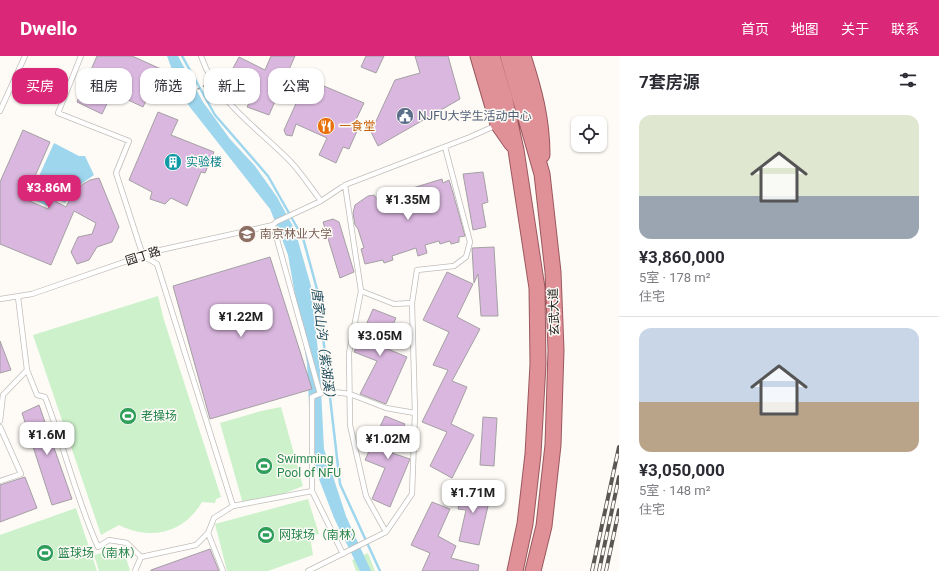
<!DOCTYPE html>
<html lang="zh">
<meta charset="utf-8">
<style>
body{margin:0;font-family:Roboto,"Noto Sans SC",sans-serif;background:#f7f7f7;color:#2b2b33;height:100vh;display:flex;flex-direction:column;font-size:15px;white-space:nowrap}
*{box-sizing:border-box;margin:0}
p{font-size:13px;color:#7c7c81}
.icon{flex:none;width:22px;height:22px;fill:none;stroke:currentColor;stroke-width:2;stroke-linecap:round;stroke-linejoin:round}
.map{position:relative;flex:1;overflow:hidden}
.panel{display:flex;flex-direction:column;background:#fff;width:320px}
.panel>*{flex:none}
.guide{position:absolute;left:12px;top:12px;width:380px;height:36px;display:flex;gap:8px}
.controls{position:absolute;left:571px;top:60px;display:grid;gap:8px}
.controls a{display:grid;place-items:center;width:36px;height:36px;border-radius:8px;background:#fff;box-shadow:0 1px 3px #0004;font-size:20px}
.price{position:absolute;translate:-50% -34px;padding:0 9px;border-radius:8px;background:#fff;color:#222;font-size:13px;line-height:26px;filter:drop-shadow(0 1px 2px #0008)}
.price::after{content:'';position:absolute;left:50%;top:24px;width:12px;height:9px;margin-left:-6px;background:inherit;clip-path:polygon(0 0,100% 0,50% 100%)}
.price.active{background:#db2777;color:#fff}
ul{padding:0;list-style:none}
li{display:grid;align-content:center;gap:8px;height:212px;padding:0 20px}
li+li{border-top:1px solid #e1e1e2}
li span{display:grid;place-items:center;height:124px;border-radius:12px;color:#555}
li>.icon{margin-inline-start:auto}
span .icon{width:72px;height:72px;fill:#fffc;stroke-width:1}
li b{font-size:17px}
h2{display:flex;justify-content:space-between;align-items:center;height:48px;padding:0 20px;font-size:17px}
.chip{padding:0 14px;border-radius:12px;background:#fff;box-shadow:0 1px 3px #0004;font-size:14px;line-height:36px}
.chip.active{background:#db2777;color:#fff}
header{display:flex;align-items:center;gap:24px;box-sizing:border-box;height:56px;padding:0 20px;background:#db2777;color:#fff}
header strong{font-size:19px}
nav{display:flex;gap:22px;margin-inline-start:auto;font-size:14px}
main{display:flex;flex:1;min-height:0}
.map>svg:first-child{display:block}
</style>
<header>
<strong>Dwello</strong>
<nav><a>首页</a><a>地图</a><a>关于</a><a>联系</a></nav>
</header>
<main>
<div class="map">
<svg width="619" height="515" viewBox="0 0 619 515">
<rect width="100%" height="100%" fill="#fefbf6"/>
<!-- green -->
<path fill="#cdf1cb" d="M158,240L164,264L221,441L216,443L215,447L202,446C184,477 151,485 119,469L101,479L33,279Z
M281,351L303,430L273,442L243,448L220,367L261,355Z
M308,443L319,478L310,480L313,499L268,515H227L215,468Z
M76,452L97,515H0V479Z
M123,491L130,515H99L94,499Z
M368,497L375,515H356L352,504Z"/>
<!-- water -->
<path fill="#9ed6ed" d="M167,0H178L203,46L230,83L255,110L277,141L295,174L311,230L320,313L324,393L346,460L371,515H360L334,462L319,423L311,393L307,307L288,199L282,183L270,153L182,41Z
M54,87L79,100H85L94,119L77,131L65,147L52,141L47,150L29,142Z"/>
<g fill="none" stroke-linecap="round" stroke-linejoin="round">
<!-- stream -->
<path stroke="#9ed6ed" stroke-width="2.5" d="M182,0L215,59L268,120L303,182L318,237L340,428L380,515"/>
</g>
<!-- building -->
<path fill="#d9b7de" stroke="#a4a0a4" d="M97,0H132L161,13L143,51L126,43L130,35L116,29L102,58L77,46Z
M271,0H295L269,59L247,51L258,29L231,16L239,1L265,14Z
M366,0H384L376,17L361,11Z
M415,0H448L460,43L378,90L371,76L395,24L420,17Z
M311,30H324L364,47L352,72L357,75L349,93L343,91L336,107L319,99L327,82L296,68L292,80L286,79L284,74L299,41Z
M158,56L178,64L171,79L214,96L205,117L201,116L187,150L171,142L165,148L150,143L152,136L129,124Z
M23,74L50,86L25,143L48,153L53,144L66,151L74,136L83,128L90,124L99,122L119,171L112,186L97,191L89,204L77,208L71,196L78,181L92,178L96,167L74,155L51,209L0,188V126Z
M483,116L488,146L482,148L486,171L473,174L463,118Z
M442,123L443,127L449,124L453,137L465,180L459,181V186L451,188L450,185L440,188L439,185L425,189L427,197L418,200L416,192L392,200L393,204L384,207L383,204L365,208L361,193L364,192L358,173L355,169L353,157L355,149L368,140L374,139L377,143Z
M333,163L339,166L354,216L340,222L323,166Z
M494,191L498,260H481L478,218L474,227L472,192Z
M270,201L312,333L210,363L173,230Z
M447,216L473,228L457,261L480,273L452,325L467,331L451,368L474,379L452,422L430,410L447,376L422,366L448,314L433,309L449,276L423,264Z
M373,253L396,262L383,291L407,301L386,348L360,338L377,305L354,296Z
M0,285L11,314L0,317Z
M39,349L72,443L52,449L22,357Z
M385,360L405,368L392,397L410,403L390,451L372,443L385,412L365,404Z
M483,361L497,362L494,410L480,409Z
M25,421L37,452L0,466V429Z
M463,430L491,437L479,489L459,485L466,454L458,453Z
M432,446L450,453L438,480L456,490L451,502L479,509L478,515H422L430,497L411,489Z
M210,493L219,515H151V514Z"/>
<g fill="none" stroke-linecap="round" stroke-linejoin="round">
<defs>
<path id="service" d="M81,0L58,57L129,85L116,117L143,200L157,208L233,450L312,435V341L326,335L350,338L386,352L415,357
M201,0C217,47 258,72 291,106C302,118 311,132 321,145
M0,55L25,0
M273,169L320,338
M361,235L394,248L412,247L417,214L454,210L466,201L470,186L445,91
M0,243L32,238L156,195L273,169L276,166L321,145L345,129L470,81L497,69
M27,314L37,339L45,341C64,390 76,442 98,491L109,484L127,487L141,501L196,489L208,477L214,462L233,450
M0,365L3,339L27,314L18,241
M0,371L21,418L0,425
M312,435L343,498
M386,476L412,438L415,357L412,247
M208,477L223,515
M135,515L141,501
M308,515L386,476L366,440L350,369L349,297L361,235L345,129"/>
<path id="trunk" d="M478,0L498,68L512,88
M492,0L505,44L516,94L537,232L538,308L533,398L525,468L515,515
M508,0L542,118L553,216L556,294L553,389L544,470L533,515
M523,0C534,34 542,63 542,99"/>
</defs>
<!-- service casing -->
<use href="#service" stroke="#c1beba" stroke-width="6"/>
<!-- trunk casing -->
<use href="#trunk" stroke="#9a585e" stroke-width="17"/>
<!-- path -->
<path stroke="#9f9d99" stroke-width="1.5" stroke-dasharray="3 3" stroke-linecap="butt" d="M218,23L224,21
M176,44L208,28"/>
<!-- service -->
<use href="#service" stroke="#fff" stroke-width="4.5"/>
<!-- trunk -->
<use href="#trunk" stroke="#e09097" stroke-width="15"/>
<defs>
<path id="rail" d="M592,515L619,391
M599,515L619,421
M606,515L619,454"/>
</defs>
<!-- rail casing -->
<use href="#rail" stroke="#595755" stroke-width="4"/>
<!-- rail -->
<use href="#rail" stroke="#fefbf6" stroke-width="2.5" stroke-dasharray="8" stroke-linecap="butt"/>
</g>
<!-- icons -->
<defs>
<symbol id="civic-disc" viewBox="-11 -11 22 22"><circle r="9.5" fill="#5c6f8a" stroke="#fefbf6"/><path d="M-.6-6.5H3V-4.5H.6V-3L4-1V1h2V6H-6V1h2V-1L-.6-3ZM-1.2 2.5V6h2.4V2.5Z" fill="#fff"/></symbol>
<symbol id="restaurant-disc" viewBox="-11 -11 22 22"><circle r="9.5" fill="#e8710a" stroke="#fefbf6"/><path d="M-5-6h1v4h1v-4h1v4h1v-4h1v5L-1.5 .5V6h-2V.5L-5-1ZM5-6V6H3V1.5H1.5Q1.5-4 5-6Z" fill="#fff"/></symbol>
<symbol id="building-disc" viewBox="-11 -11 22 22"><circle r="9.5" fill="#0f9aa8" stroke="#fefbf6"/><path d="M-4-6H4V6H1V3H-1V6H-4ZM-2.5-4.3h1.7v1.8h-1.7ZM.8-4.3h1.7v1.8H.8ZM-2.5-1h1.7V.8h-1.7ZM.8-1h1.7V.8H.8Z" fill="#fff"/></symbol>
<symbol id="university-disc" viewBox="-11 -11 22 22"><circle r="9.5" fill="#8d6e63" stroke="#fefbf6"/><path d="M0-5L7-2L0 1L-7-2ZM-4 1L0 2.5L4 1V4Q0 6-4 4Z" fill="#fff"/></symbol>
<symbol id="stadium-disc" viewBox="-11 -11 22 22"><circle r="9.5" fill="#2e9e5b" stroke="#fefbf6"/><path d="M0-5a6.5 5 0 1 0 0 10a6.5 5 0 1 0 0-10ZM-3.5-1.8h7v3.6h-7Z" fill="#fff"/></symbol>
</defs>
<g fill-rule="evenodd">
<use href="#civic-disc" x="395" y="50" width="20" height="20"/>
<use href="#restaurant-disc" x="316" y="60" width="20" height="20"/>
<use href="#building-disc" x="163" y="96" width="20" height="20"/>
<use href="#university-disc" x="237" y="168" width="20" height="20"/>
<use href="#stadium-disc" x="118" y="350" width="20" height="20"/>
<use href="#stadium-disc" x="254" y="400" width="20" height="20"/>
<use href="#stadium-disc" x="256" y="469" width="20" height="20"/>
<use href="#stadium-disc" x="35" y="487" width="20" height="20"/>
</g>
<g text-anchor="middle" stroke-width="3" stroke-linejoin="round" paint-order="stroke">
<!-- service labels -->
<g font-size="12" fill="#4e5e75" stroke="#fefbf6" text-anchor="start">
<text x="418" y="64">NJFU大学生活动中心</text>
</g>
<!-- food labels -->
<g font-size="12" fill="#c56008" stroke="#fefbf6" text-anchor="start">
<text x="339" y="74">一食堂</text>
</g>
<!-- culture labels -->
<g font-size="12" fill="#0d838f" stroke="#fefbf6" text-anchor="start">
<text x="186" y="110">实验楼</text>
</g>
<!-- education labels -->
<g font-size="12" fill="#785e54" stroke="#fefbf6" text-anchor="start">
<text x="260" y="182">南京林业大学</text>
</g>
<!-- street labels -->
<g font-size="12" fill="#272524" stroke="#fefbf6">
<text transform="translate(143 200) rotate(-18)" y="4">园丁路</text>
<text transform="translate(554 256) rotate(-92)" y="4">玄武大道</text>
</g>
<!-- leisure labels -->
<g font-size="12" fill="#27864d" stroke="#fefbf6" text-anchor="start">
<text x="141" y="364">老操场</text>
<text x="277" y="407">Swimming<tspan x="277" dy="14">Pool of NFU</tspan></text>
<text x="279" y="483">网球场（南林）</text>
<text x="58" y="501">篮球场（南林）</text>
</g>
<!-- water labels -->
<g font-size="13" font-style="italic" fill="#1d4b5c" stroke="#fefbf6">
<text transform="translate(324 290) rotate(83)" y="5">唐家山沟（紫湖溪）</text>
</g>
</g>
</svg>
<div class="controls">
<a><svg class="icon" aria-label="locate" viewBox="0 0 24 24"><circle cx="12" cy="12" r="6"/><path d="M12 2v4M12 18v4M2 12h4M18 12h4"/></svg></a>
</div>
<b class="price active" style="left:49px;top:153px">¥3.86M</b>
<b class="price" style="left:408px;top:165px">¥1.35M</b>
<b class="price" style="left:241px;top:282px">¥1.22M</b>
<b class="price" style="left:380px;top:301px">¥3.05M</b>
<b class="price" style="left:47px;top:400px">¥1.6M</b>
<b class="price" style="left:388px;top:404px">¥1.02M</b>
<b class="price" style="left:473px;top:458px">¥1.71M</b>
<div class="guide">
<a class="chip active">买房</a>
<a class="chip">租房</a>
<a class="chip">筛选</a>
<a class="chip">新上</a>
<a class="chip">公寓</a>
</div>
</div>
<section class="panel">
<h2>7套房源<svg class="icon" aria-label="filters" viewBox="0 0 24 24"><path d="M4 7h16M4 17h16"/><circle cx="9" cy="7" r="2"/><circle cx="15" cy="17" r="2"/></svg></h2>
<ul>
<li><span style="background:linear-gradient(#dfe7d0 65%,#9aa5b1 0)"><svg class="icon" aria-label="home" viewBox="0 0 24 24"><path d="M3 11l9-7 9 7M6 9v11h12V9"/></svg></span><div><b>¥3,860,000</b><p>5室 · 178 m²</p><p>住宅</p></div></li>
<li><span style="background:linear-gradient(#c9d6e8 60%,#b9a48a 0)"><svg class="icon" aria-label="home" viewBox="0 0 24 24"><path d="M3 11l9-7 9 7M6 9v11h12V9"/></svg></span><div><b>¥3,050,000</b><p>5室 · 148 m²</p><p>住宅</p></div></li>
</ul>
</section>
</main>
